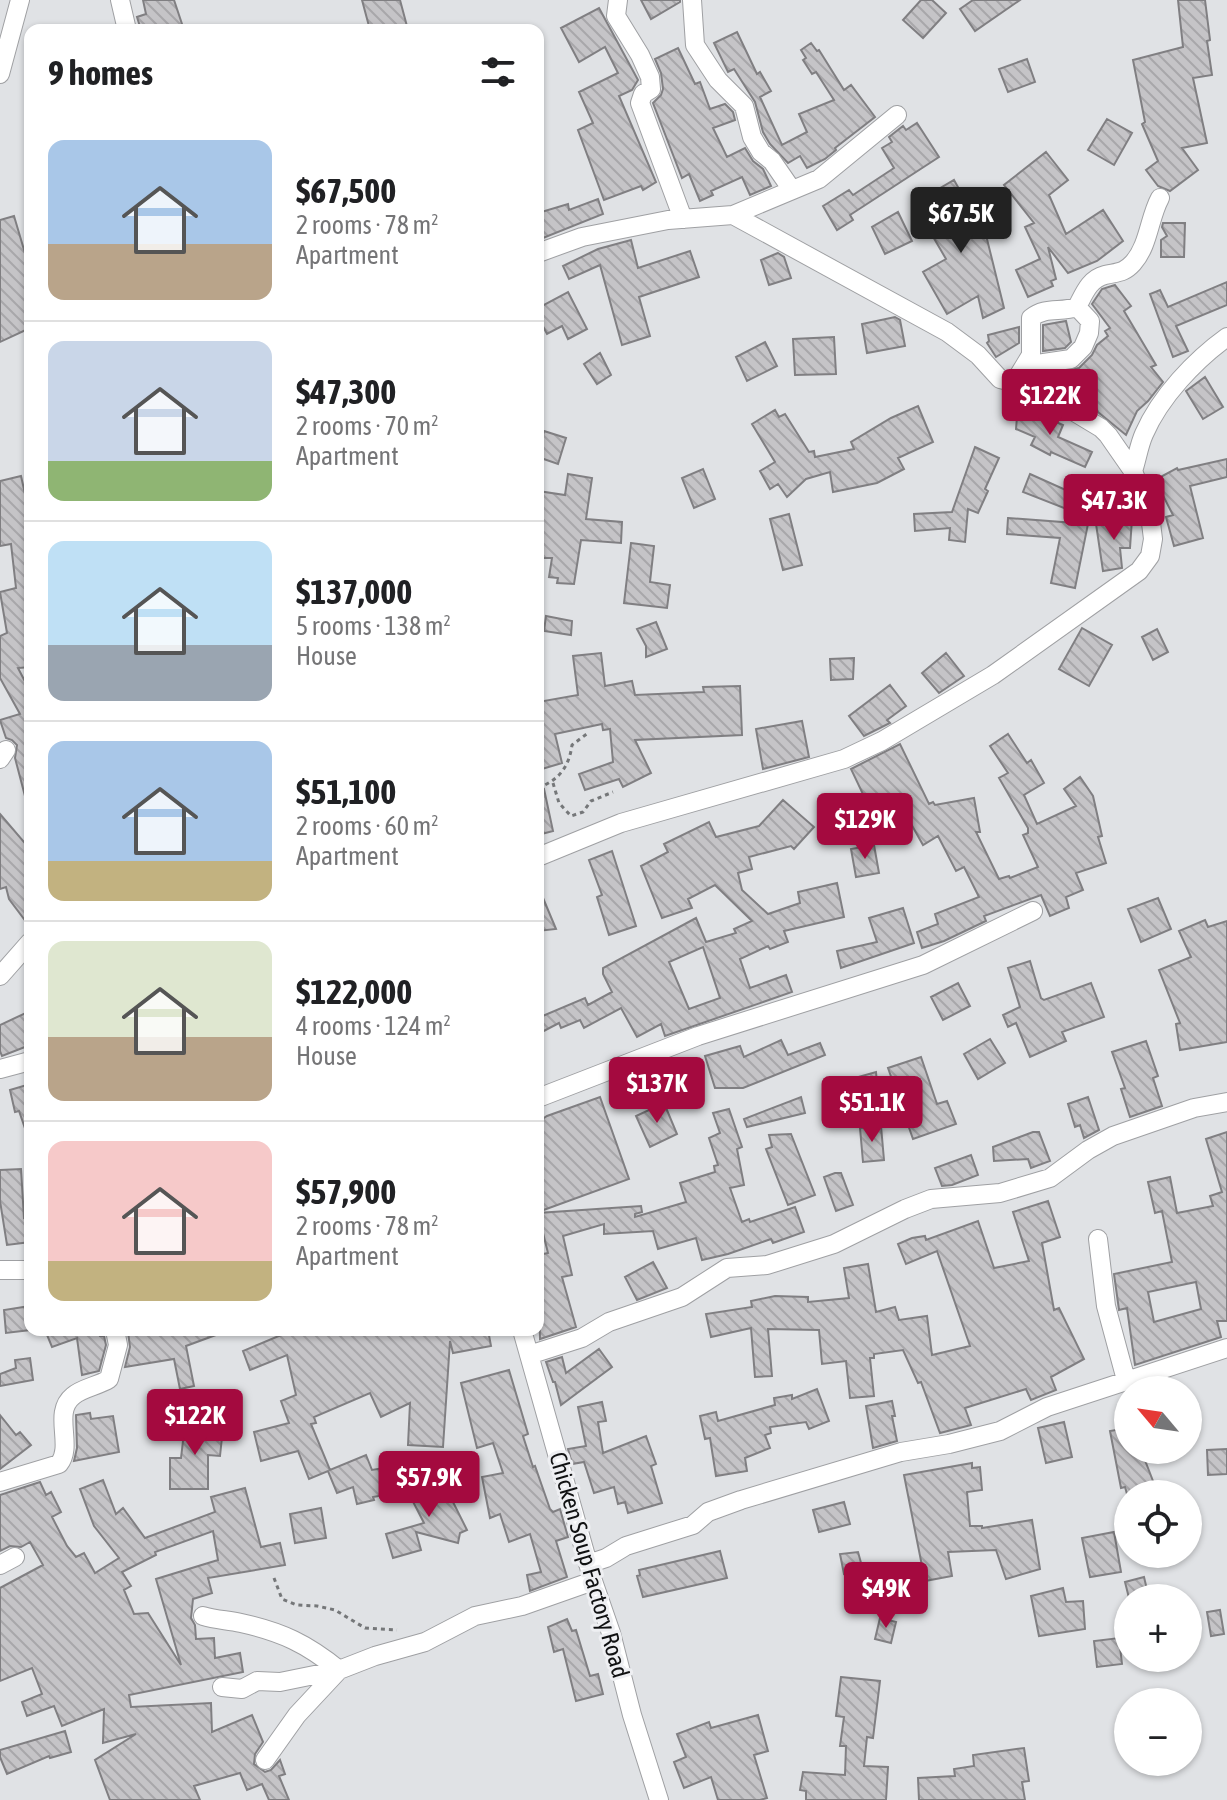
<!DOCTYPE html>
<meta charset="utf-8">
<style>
body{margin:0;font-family:"Asap Condensed",sans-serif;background:#f6f6f6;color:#202124;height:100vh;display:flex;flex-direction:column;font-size:30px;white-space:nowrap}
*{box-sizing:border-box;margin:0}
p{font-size:26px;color:#757577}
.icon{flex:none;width:44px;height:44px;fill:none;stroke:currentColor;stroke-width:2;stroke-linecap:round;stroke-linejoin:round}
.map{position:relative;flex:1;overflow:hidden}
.side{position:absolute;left:24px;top:24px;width:520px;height:1312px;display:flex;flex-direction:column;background:#fff;border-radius:16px;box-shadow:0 2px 6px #0004}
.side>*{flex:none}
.needle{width:52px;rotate:299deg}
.tools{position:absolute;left:1114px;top:1376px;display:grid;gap:16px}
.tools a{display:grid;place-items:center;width:88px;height:88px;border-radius:50%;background:#fff;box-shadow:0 2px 6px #0004;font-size:40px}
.price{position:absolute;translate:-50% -68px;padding:0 18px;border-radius:8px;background:#a40a3f;color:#fff;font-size:26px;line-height:52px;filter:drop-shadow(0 2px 4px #0008)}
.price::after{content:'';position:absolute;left:50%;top:48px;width:24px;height:18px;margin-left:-12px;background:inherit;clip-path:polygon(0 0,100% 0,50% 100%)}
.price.active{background:#222;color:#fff}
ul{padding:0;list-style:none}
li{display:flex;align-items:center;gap:24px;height:200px;padding:0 24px}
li+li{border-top:2px solid #e0e0e0}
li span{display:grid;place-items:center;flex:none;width:224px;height:160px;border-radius:16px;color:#555}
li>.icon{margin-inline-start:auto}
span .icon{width:96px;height:96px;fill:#fffc;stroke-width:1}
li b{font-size:34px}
h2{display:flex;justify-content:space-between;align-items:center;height:96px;padding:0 24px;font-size:34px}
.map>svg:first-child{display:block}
</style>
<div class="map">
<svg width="1227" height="1800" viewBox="0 0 1227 1800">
<defs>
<pattern id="building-back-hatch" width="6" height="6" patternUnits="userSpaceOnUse" patternTransform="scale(2)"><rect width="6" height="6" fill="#c5c4c7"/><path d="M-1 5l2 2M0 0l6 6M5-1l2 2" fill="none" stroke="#a8a7aa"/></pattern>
</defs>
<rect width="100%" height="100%" fill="#e0e2e5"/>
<!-- building -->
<path fill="url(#building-back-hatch)" stroke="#807f82" stroke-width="2" fill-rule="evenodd" d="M143,0H174L184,30H141L137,17L146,14Z
M362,0H400L408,30H370Z
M641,0H680V2L651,19Z
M921,0H932L946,13L923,38L903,20Z
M973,0H1020L975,31L960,9Z
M1178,0H1205L1210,40L1207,41L1212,75L1193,78L1207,143L1182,148L1198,170L1170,191L1158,186L1146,170L1158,161L1142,124L1145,122L1133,60L1183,47Z
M599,8L638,80L632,90L619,96L656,182L643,190L641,186L604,200L578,130L593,123L579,92L618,73L605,47L579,62L561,28Z
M737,32L757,74L760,72L771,91L760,97L782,145L807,132L799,114L834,100L816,72L812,74L803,60L806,58L801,50L811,43L817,51L819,50L844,90L851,85L875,117L835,148L836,150L825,159L807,168L800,156L788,163L770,144L763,132L755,102L734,69L728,72L714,43Z
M678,48L695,84L700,82L710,109L725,104L733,112L735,120L713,128L727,157L745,148L753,161L763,169L771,186L750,195L742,177L711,191L713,195L700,201L689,174L682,178L653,103L661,95L663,89L661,73L655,59Z
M1027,59L1035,82L1008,92L999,69Z
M1107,119L1132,133L1114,165L1088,150Z
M917,123L939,157L850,215L853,220L837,230L823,206L849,190L853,195L894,168L882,148L892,142L889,137L903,126L906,130Z
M1046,152L1068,180L1049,195L1066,234L1103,210L1123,241L1097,261L1068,273L1048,247L1056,279L1051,281L1053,286L1028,297L1016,270L1040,259L1025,227L1034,223L1004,185Z
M954,180L987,239L1004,308L983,318L978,296L947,314L923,272L946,259L928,228L939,221L925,197Z
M598,199L603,214L538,240V213L568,204L569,210Z
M898,212L912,241L885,254L872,227Z
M14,216L30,270V328L0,342V220Z
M1163,223H1185L1184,257H1161V240L1167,236L1162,227Z
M631,240L638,268L690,251L699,277L639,297L650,336L622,345L600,265L569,279L563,266L598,249Z
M778,253L784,257L791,278L769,285L761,260Z
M1227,282V305L1176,326L1188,351L1173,357L1150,294L1160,290L1168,307Z
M1115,285L1131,306L1124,311L1156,365L1151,367L1163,382L1148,401L1137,411L1126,435L1098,412L1093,401L1086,405L1063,391L1060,386L1052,384L1048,375L1079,368L1092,355L1097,345L1108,336L1105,331L1110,328L1092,304L1102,289Z
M568,292L587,329L568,339L562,326L547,334L538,317V308Z
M895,317L900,320L905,346L867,353L862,324Z
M1066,321L1071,342L1065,348L1043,351V325Z
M1019,327V343L996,357L987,343L989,341L988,335Z
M834,337L836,374L795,375L793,339Z
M765,342L777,366L747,381L736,357Z
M600,353L611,375L597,384L584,364Z
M1205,377L1223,407L1203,419L1186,391Z
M1018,405L1063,425L1058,437L1092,452L1085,467L1051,452L1050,455L1031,445L1035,437L1016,429Z
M918,406L933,442L898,458L904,469L877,483L833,492L830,472L806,479L787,497L778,484L770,489L760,471L775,462L752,424L775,410L779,417L785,414L809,452L814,451L815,457L854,449L851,442L891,418Z
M544,431L566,438L558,464L538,457Z
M975,447L999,458L985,489L988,491L978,513L968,509L965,542L949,540L950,528L915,531L914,514L952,512Z
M1227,459V477L1190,486L1203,538L1174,546L1166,517L1173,515L1155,480L1177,468L1178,470Z
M703,469L715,499L694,508L682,478Z
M568,474L592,478L586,519L622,522L621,543L581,540L574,584L557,583L558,578L549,577L552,558H538V491L565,495Z
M1030,474L1086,499L1082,515L1023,492Z
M21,476L28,507L30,506V667L18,668L30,691V795L25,796L15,758L17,745L12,740L6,738L0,720L20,714L0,678V636L7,633L0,592L16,588L11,544L0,546V481Z
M789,514L802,565L783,570L770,519Z
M1008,518L1088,524L1075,588L1051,583L1060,538L1007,534Z
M1113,518L1132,519L1130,548H1120L1122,568L1103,571L1096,524L1111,526Z
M631,543L654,546L650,582L670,585L667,608L624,603Z
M546,616L572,621L571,635L544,631Z
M656,622L667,649L646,657V646L637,629Z
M1082,628L1112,645L1089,686L1059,669Z
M1157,629L1168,652L1153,660L1142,637Z
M601,653L605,686L632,681L635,695L704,692L703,687L740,686L742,735L635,740L651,773L623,787L619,779L585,790L579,774L613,762L610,729L603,730L602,724L555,734L562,763L542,769L538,751V702L578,695L573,656Z
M946,653L964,676L939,693L922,673Z
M854,658L853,679L831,680L830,659Z
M890,685L906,706L887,720L890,723L864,736L849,716Z
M802,721L809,757L763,769L756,729Z
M1008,734L1027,763L1031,760L1044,783L1024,795L1037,824L1076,806L1064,789L1080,777L1093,796L1102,836L1098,837L1106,863L1076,873L1083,890L1066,897L1069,908L1050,916L1041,895L984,916L986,921L944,941L922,948L917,932L938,924L935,914L979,897L964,867L956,871L938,836L923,845L896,797L870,809L851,769L900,744L929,804L933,802L935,805L974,798L980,832H976L999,879L1009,876L1010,878L1038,867L1023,835L1028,833V828L999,778L1008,773L990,746Z
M544,789L553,831L538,835V790Z
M783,800L814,827L794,849L791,846L749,857L752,869L738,873L742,890L768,914L800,903L798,892L837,883L844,917L784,931L788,942L770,949L768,946L740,959L750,988L786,975L792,992L665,1036L661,1024L637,1037L621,1008L584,1028L580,1020L561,1028L559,1023L538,1034V1018L585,998L588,1005L612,992L603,974V968L696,918L706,942L736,933L734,929L752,921L715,885L688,899L692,908L662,918L641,866L668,852L664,844L709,822L716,837L759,826ZM703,947L720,998L689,1009L669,962Z
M0,814L30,849V927L9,899L6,887L0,889Z
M874,845L879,873L856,877L851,849Z
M612,851L636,926L609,935L597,897L602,895L589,860Z
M538,886L556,929L538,931Z
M1158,898L1171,929L1141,942L1128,909Z
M903,908L914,943L841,968L837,951L877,942L869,918Z
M1205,920L1208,927L1227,921V1042L1180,1050L1176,1024L1180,1023L1159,970L1191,957L1179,931Z
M1030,961L1041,998L1044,1000L1091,983L1104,1017L1062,1032L1066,1041L1030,1057L1016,1023L1008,1027L1003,1015L1020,1007L1008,968Z
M958,983L970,1006L943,1020L931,997Z
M30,1011V1045L2,1056L0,1051V1025Z
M990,1039L1005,1063L978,1079L964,1054Z
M781,1040L788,1055L820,1043L825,1055L743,1088H715L705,1056L740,1046L744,1057Z
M1146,1041L1158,1076L1153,1078L1162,1106L1130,1117L1121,1089L1125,1088L1112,1052Z
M921,1057L937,1104L947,1101L956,1124L913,1139L888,1068Z
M876,1072L878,1095L835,1106L830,1085Z
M30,1084V1137H28L19,1111L15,1112L10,1090Z
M600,1097L629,1179L538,1212V1122L547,1116Z
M801,1097L805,1113L747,1127L744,1119Z
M1088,1097L1099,1130L1084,1138L1080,1125L1075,1127L1068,1104Z
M664,1103L677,1134L650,1147L636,1116Z
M729,1109L742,1147L737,1149L744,1185L730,1188L742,1222L749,1219L750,1222L795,1207L804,1232L773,1243L771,1239L728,1254L702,1260L696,1238L658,1249L653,1231L604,1234V1224L563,1236L572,1275L562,1277L576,1327L540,1339L538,1255L548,1253L538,1213L641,1206L642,1212L635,1214V1217L686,1202L680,1183L715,1172L714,1166L718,1165L709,1138L720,1133L713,1113Z
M881,1126L884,1160L863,1162L860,1128Z
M1033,1132H1039L1050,1161L1031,1168L1028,1159L994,1161L993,1147Z
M1227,1132V1321H1217L1221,1337L1135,1365L1127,1308L1119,1310L1114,1274L1172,1262L1162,1211L1155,1213L1148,1182L1170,1177L1177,1213L1213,1206L1210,1196L1222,1192L1206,1139ZM1196,1282L1201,1309L1154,1322L1148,1292Z
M791,1134L815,1195L788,1205L766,1149L772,1147L769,1135Z
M971,1155L978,1175L952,1185L942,1186L935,1168Z
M21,1169L24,1218L30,1217V1242L7,1245L0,1201V1170Z
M835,1173H841L853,1205L836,1211L824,1177Z
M1048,1201L1060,1237L1042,1243L1054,1310L1059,1308L1084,1359L1051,1377L1056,1390L1031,1400L1026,1389L965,1408L971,1425L940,1433L921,1382L918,1383L903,1350L874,1354V1358H870L874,1396L850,1398L846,1361L822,1364L819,1330L768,1329L772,1376L755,1377L751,1328L711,1337L706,1314L752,1307L751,1301L775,1296L808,1297V1302L849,1298L844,1268L868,1264L876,1312L895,1307L899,1320L927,1316L932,1355L970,1346L937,1251L906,1264L898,1244L912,1238L925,1236L926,1240L978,1221L994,1268L1029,1261L1013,1212Z
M653,1262L667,1288L637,1300L625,1277Z
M30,1306V1330L6,1333L4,1310Z
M45,1330H99L100,1336H104L106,1345L99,1371L82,1375L77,1338L52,1347Z
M144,1330H224V1332L186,1346L194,1386L180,1389L174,1359L125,1367L130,1347L128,1332Z
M293,1330H377L378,1335L408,1330H488L491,1346L453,1353L450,1341L443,1447L408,1445L410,1403L381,1417L370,1393L314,1417L316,1423L311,1424L330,1470L366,1455L372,1470L396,1466L401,1492L373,1497L374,1500L357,1504L353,1487L337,1493L328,1471L309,1479L298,1451L261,1461L254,1432L289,1423L281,1401L296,1395L287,1355L250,1370L243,1351Z
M599,1349L612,1367L561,1405L555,1382H553L546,1362L562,1357L566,1373Z
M30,1358L33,1380L0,1386V1374L16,1368L15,1360Z
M509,1370L528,1434L523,1436L533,1467L535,1466L550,1509L553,1512L560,1509L568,1537L556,1541L567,1577L530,1591L527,1575L541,1572L530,1534L509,1542L500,1514L490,1518L482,1477L503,1473L493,1443L477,1448L461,1383Z
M817,1389L829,1421L809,1429L806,1422L770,1427L771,1433L765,1435L770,1448L745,1458L747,1471L716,1476L710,1438L705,1439L700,1416L716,1412L718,1421L775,1405L774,1398L792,1395V1399Z
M892,1401L895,1416H892L897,1441L873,1448L866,1406Z
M602,1402L606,1421L598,1422L603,1453L646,1436L656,1464L651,1466L662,1503L628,1513L625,1502L618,1504L614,1487L594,1493L584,1462L572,1464L568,1449L586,1446L578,1407Z
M90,1413L91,1419L113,1416L119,1452L74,1461L77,1448L76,1415Z
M0,1415L16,1435L20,1432L31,1445L0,1469Z
M1064,1422L1072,1457L1046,1463L1038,1428Z
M185,1424L223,1428L220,1456L208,1455V1489H170V1458H181Z
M1128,1428V1450H1141L1158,1494H1127L1125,1487L1121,1488L1110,1431Z
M1227,1449V1474L1208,1475L1207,1450Z
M972,1463V1468L980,1467L982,1490L967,1492L970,1526H982V1528L1032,1520L1040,1569L1006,1579L996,1550L948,1552L952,1576L925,1581L904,1475Z
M440,1476L467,1530L460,1533L458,1543L416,1532L421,1550L393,1558L386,1534L424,1523L408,1492Z
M103,1480L116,1514L123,1508L145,1538L215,1512L211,1497L245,1488L261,1547L280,1543L285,1565L208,1578L212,1593L193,1599L191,1618L195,1625L196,1639L214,1638L215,1658L240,1653L243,1672L129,1695L131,1707L211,1703L212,1732L252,1715L263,1742L255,1754L254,1764L265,1772L271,1770L280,1760L285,1774L279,1776L289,1800H269L262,1784L247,1790L240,1773L194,1786L200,1800H110L95,1760L136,1734L103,1743L104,1709L62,1726L54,1706L27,1716L22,1702L42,1694L32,1668L0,1681V1588L43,1565L30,1542L21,1547L10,1546L0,1551V1495L40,1482L46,1495L51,1492L61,1512L52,1517L67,1546L76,1557L84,1553L95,1573L119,1558L94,1526L80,1489ZM213,1531L218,1560L156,1579L181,1665L148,1613L134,1614L124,1590L131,1586L122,1572L156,1555L155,1552Z
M844,1502L850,1524L819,1532L813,1510Z
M321,1508L326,1538L295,1543L290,1514Z
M1114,1532L1121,1572L1090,1577L1082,1538Z
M720,1551L727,1578L643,1597L637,1576L640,1575L639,1570Z
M858,1552L863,1570L844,1574L840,1554Z
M1144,1577L1149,1598H1129L1125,1582Z
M1063,1588L1066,1602L1083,1601L1085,1629L1039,1636L1031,1596Z
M1220,1610L1224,1634L1211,1636L1207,1612Z
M880,1618L896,1622L891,1643L875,1639Z
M567,1619L572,1631L576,1630L590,1676L598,1674L603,1694L576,1701L563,1649L554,1652L548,1627Z
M1119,1638L1122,1664L1097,1667L1094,1641Z
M841,1677L880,1681L873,1738L867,1737L864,1766L888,1767L886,1800H806V1791L800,1790L803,1772L845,1775L846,1746H840L844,1717L836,1716Z
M758,1715L768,1751L754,1755L767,1798L760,1800H718L711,1777L684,1788L674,1762L686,1757L677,1734L709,1722L711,1728Z
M65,1731L71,1752L50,1758L49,1756L7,1774L0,1757V1750Z
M1024,1748L1029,1781L1022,1782L1025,1800H919L918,1778L955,1776L954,1769L974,1766L973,1755Z"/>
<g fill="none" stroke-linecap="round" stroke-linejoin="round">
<defs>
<path id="minor" d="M120,0L127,30
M618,0L616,16L640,55L650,77L651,89L643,94L640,103L683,219
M692,0L695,45L718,80L744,106L752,137L761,152L772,161L792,190
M0,74L20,0
M538,253L582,237L668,220L733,215L819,179L897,115
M1022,376L1037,364L1071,359L1083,347L1089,333L1090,321L1077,307
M1014,383L1031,355V318C1046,306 1060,313 1077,307C1084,294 1089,279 1105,275C1118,272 1124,273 1133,263C1149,245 1149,218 1160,198
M1133,471C1137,459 1139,445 1144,434C1160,397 1195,360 1227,337
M0,759L6,750
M538,857L621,823L844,759L882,741L993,675L1139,571L1150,556L1153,539L1150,515L1133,471L1108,435L1101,428L1033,387L1000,379L978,355L947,332L733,215
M0,976L30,942
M0,1069L30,1061
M538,1098L698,1036L923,965L1033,911
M1098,1239L1106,1306L1126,1380
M0,1270H30
M522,1330L593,1581L611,1633L632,1715L659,1800
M529,1355L582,1338L609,1322L682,1297L727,1268L767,1265L834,1244L905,1209L931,1199L1000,1193L1050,1178L1088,1150L1113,1136L1194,1108L1227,1102
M0,1482L59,1464C74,1445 52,1413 73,1396C82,1388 98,1386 109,1379L118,1345L115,1330
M588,1564L606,1558L626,1546L693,1525L708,1512L741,1500L901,1452L949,1444L1000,1431L1047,1407L1227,1348
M0,1565L15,1557
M203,1616C216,1620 228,1620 241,1623C282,1632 307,1644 339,1670L297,1715L265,1760
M222,1687L242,1689L257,1681L280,1682L339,1670L375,1656L425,1642L475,1616L522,1606L593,1581"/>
</defs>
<!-- minor casing -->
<use href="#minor" stroke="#9fa0a3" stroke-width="20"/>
<!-- path -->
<path stroke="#757779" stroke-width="3" stroke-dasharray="4 4" stroke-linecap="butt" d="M553,783L559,803L571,816L583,812L591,801L613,792
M538,788C559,780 569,767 572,745L588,733
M274,1578L282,1599L297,1605L317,1606L335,1610L365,1628L397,1630"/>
<!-- minor -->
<use href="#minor" stroke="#fff" stroke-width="18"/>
</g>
<g text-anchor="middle" stroke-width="6" stroke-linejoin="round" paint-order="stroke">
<!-- street labels -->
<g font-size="24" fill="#101112" stroke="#eeeff2">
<text transform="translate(589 1565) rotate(74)" y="8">Chicken Soup Factory Road</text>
</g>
</g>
</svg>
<div class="tools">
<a><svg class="needle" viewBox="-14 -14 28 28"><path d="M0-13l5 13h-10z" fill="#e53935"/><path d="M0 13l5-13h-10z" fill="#757577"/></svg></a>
<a><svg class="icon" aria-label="locate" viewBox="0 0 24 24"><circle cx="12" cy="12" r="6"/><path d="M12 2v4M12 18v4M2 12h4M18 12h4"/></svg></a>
<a>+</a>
<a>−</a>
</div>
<b class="price active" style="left:961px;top:255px">$67.5K</b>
<b class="price" style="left:1050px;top:437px">$122K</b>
<b class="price" style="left:1114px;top:542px">$47.3K</b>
<b class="price" style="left:865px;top:861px">$129K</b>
<b class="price" style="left:657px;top:1125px">$137K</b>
<b class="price" style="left:872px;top:1144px">$51.1K</b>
<b class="price" style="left:195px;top:1457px">$122K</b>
<b class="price" style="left:429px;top:1519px">$57.9K</b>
<b class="price" style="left:886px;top:1630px">$49K</b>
<section class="side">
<h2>9 homes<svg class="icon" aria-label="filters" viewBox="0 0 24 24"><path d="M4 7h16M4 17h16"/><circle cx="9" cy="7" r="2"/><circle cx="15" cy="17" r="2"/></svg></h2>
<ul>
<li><span style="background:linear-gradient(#a9c7e8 65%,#b9a48a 0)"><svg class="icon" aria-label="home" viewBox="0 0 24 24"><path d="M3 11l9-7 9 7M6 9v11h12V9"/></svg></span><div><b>$67,500</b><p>2 rooms · 78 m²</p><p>Apartment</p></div></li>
<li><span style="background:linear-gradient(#c9d6e8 75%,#8fb573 0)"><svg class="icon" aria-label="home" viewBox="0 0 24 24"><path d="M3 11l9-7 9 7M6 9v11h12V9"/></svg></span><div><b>$47,300</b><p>2 rooms · 70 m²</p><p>Apartment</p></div></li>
<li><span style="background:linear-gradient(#bfe0f5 65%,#9aa5b1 0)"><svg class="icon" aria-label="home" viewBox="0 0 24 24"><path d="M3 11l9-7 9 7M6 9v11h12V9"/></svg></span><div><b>$137,000</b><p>5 rooms · 138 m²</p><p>House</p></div></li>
<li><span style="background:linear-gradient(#a9c7e8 75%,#c2b280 0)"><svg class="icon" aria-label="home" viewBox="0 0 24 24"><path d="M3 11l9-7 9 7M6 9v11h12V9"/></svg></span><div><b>$51,100</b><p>2 rooms · 60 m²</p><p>Apartment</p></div></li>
<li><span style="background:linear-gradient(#dfe7d0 60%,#b9a48a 0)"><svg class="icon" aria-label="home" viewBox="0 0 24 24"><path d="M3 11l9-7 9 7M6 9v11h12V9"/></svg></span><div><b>$122,000</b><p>4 rooms · 124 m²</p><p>House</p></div></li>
<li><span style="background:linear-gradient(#f6c9c9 75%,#c2b280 0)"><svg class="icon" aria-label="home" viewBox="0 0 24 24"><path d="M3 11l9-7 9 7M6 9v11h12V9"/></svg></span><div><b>$57,900</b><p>2 rooms · 78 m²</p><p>Apartment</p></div></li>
</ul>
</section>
</div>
